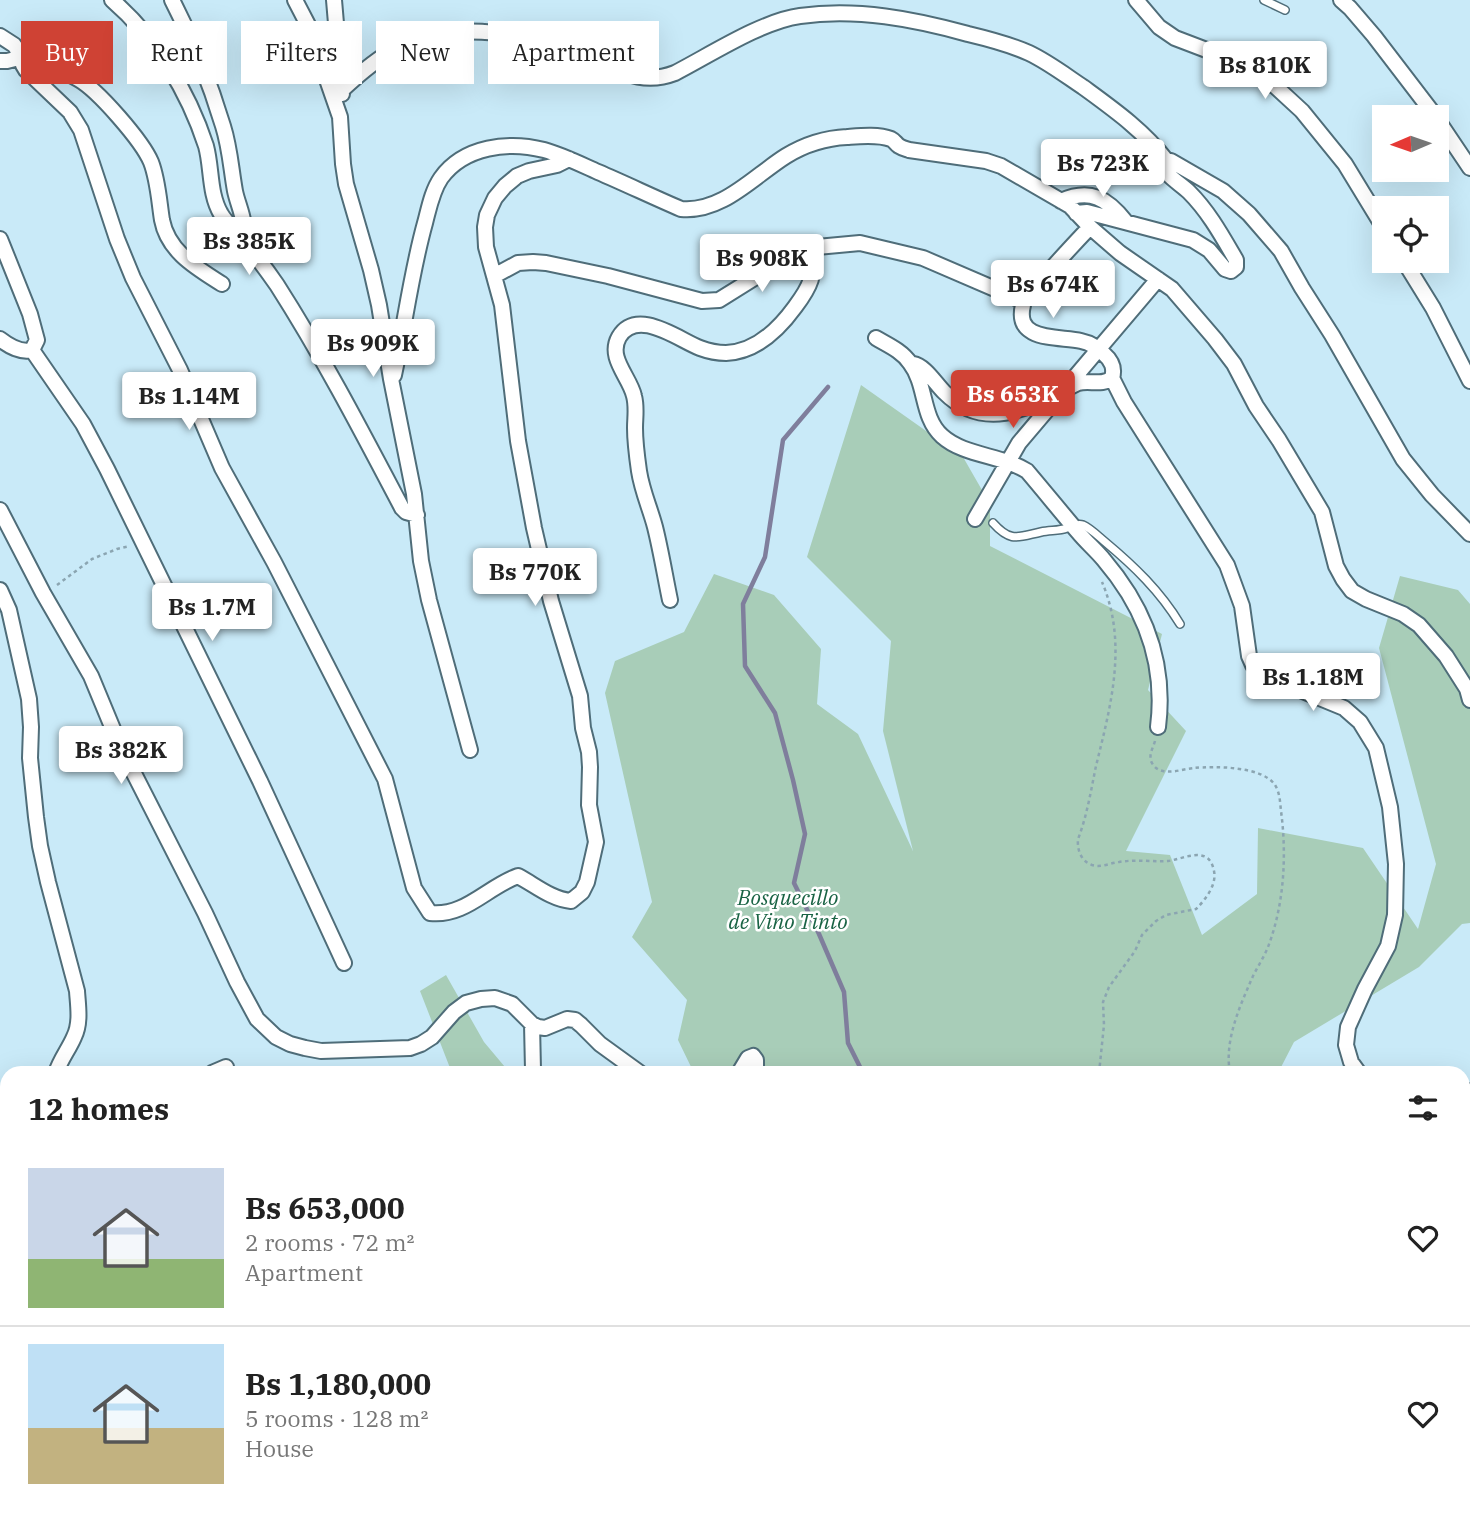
<!DOCTYPE html>
<meta charset="utf-8">
<style>
body{margin:0;font-family:"IBM Plex Serif",serif;background:#f6f6f6;color:#222;height:100vh;display:flex;flex-direction:column;font-size:26px;white-space:nowrap}
*{box-sizing:border-box;margin:0}
p{font-size:23px;color:#767676}
.icon{flex:none;width:38px;height:38px;fill:none;stroke:currentColor;stroke-width:2;stroke-linecap:round;stroke-linejoin:round}
.map{position:relative;flex:1;overflow:hidden}
.panel{position:absolute;left:0px;top:1066px;width:1470px;height:450px;display:flex;flex-direction:column;background:#fff;border-radius:21px 21px 0 0;box-shadow:0 7px 28px #0002}
.panel>*{flex:none}
.top-card{position:absolute;left:21px;top:21px;width:700px;height:63px;display:flex;gap:14px}
.needle{width:46px;rotate:268deg}
.controls{position:absolute;left:1372px;top:105px;display:grid;gap:14px}
.controls a{display:grid;place-items:center;width:77px;height:77px;border-radius:0px;background:#fff;box-shadow:0 7px 28px #0002;font-size:35px}
.price{position:absolute;translate:-50% -60px;padding:0 16px;border-radius:7px;background:#fff;color:#222;font-size:23px;line-height:46px;filter:drop-shadow(0 2px 4px #0008)}
.price::after{content:'';position:absolute;left:50%;top:42px;width:21px;height:16px;margin-left:-10px;background:inherit;clip-path:polygon(0 0,100% 0,50% 100%)}
.price.current{background:#cf4234;color:#fff}
ul{padding:0;list-style:none}
li{display:flex;align-items:center;gap:21px;height:175px;padding:0 28px}
li+li{border-top:2px solid #e0e0e0}
li span{display:grid;place-items:center;flex:none;width:196px;height:140px;border-radius:0px;color:#555}
li>.icon{margin-inline-start:auto}
span .icon{width:84px;height:84px;fill:#fffc;stroke-width:1}
li b{font-size:30px}
h2{display:flex;justify-content:space-between;align-items:center;height:84px;padding:0 28px;font-size:30px}
.pill{padding:0 24px;border-radius:0px;background:#fff;box-shadow:0 7px 28px #0002;font-size:24px;line-height:63px}
.pill.current{background:#cf4234;color:#fff}
.map>svg:first-child{display:block}
</style>
<div class="map">
<svg width="1470" height="1514" viewBox="0 0 1470 1514">
<rect width="100%" height="100%" fill="#c9eaf8"/>
<!-- green -->
<path fill="#a8cdb8" d="M861,385L963,457L990,504V546L1162,634L1148,690L1186,731L1126,851L1170,855L1202,935L1257,894L1258,828L1363,848L1418,929L1436,864L1379,648L1400,576L1458,590L1470,604V923L1462,924L1419,967L1294,1042L1278,1073H694L678,1040L687,1000L632,937L652,902L605,693L615,661L684,632L714,574L774,595L821,649L817,704L858,734L913,851L883,731L891,641L807,557Z
M446,975L484,1042L510,1073H452L420,991Z
M1470,1226V1514H927L924,1509L1463,1508V1238Z
M96,1509H859L854,1514H98Z"/>
<g fill="none" stroke-linecap="round" stroke-linejoin="round">
<!-- stream -->
<path stroke="#7f7e9c" stroke-width="4.5" d="M828,387L783,440L765,557L743,604L745,666L775,713L793,780L805,834L794,883L819,934L844,992L848,1043L863,1073
M0,1503L3,1514"/>
<defs>
<path id="lane" d="M1264,0L1285,10
M993,523C1011,543 1018,537 1041,532C1050,530 1059,531 1067,528C1073,526 1077,523 1083,525C1090,528 1098,536 1104,541C1134,566 1160,591 1180,624"/>
<path id="street" d="M112,0C156,38 188,91 206,146C212,168 209,194 221,214C226,223 235,230 241,238C254,253 266,269 277,285C323,357 362,432 402,508L406,512L417,515
M172,0C193,40 210,83 223,126C230,148 231,169 235,191C238,206 248,224 242,238
M295,0L308,25L340,117L343,164L346,184L371,270L379,305L391,379L414,494L421,561L429,600L470,750
M334,0L342,94
M1136,0L1159,27L1175,38L1238,62L1276,87L1302,111L1345,164L1384,228
M1341,0L1350,8L1374,36L1436,117
M0,36L14,45L19,52L15,59L7,61H0
M19,55C39,61 59,68 78,79C98,90 142,141 151,162C158,180 159,201 162,220C168,252 197,268 222,284
M25,57L23,65L26,70L70,112L81,130L117,239L133,278L180,370L222,468L274,562L385,779L414,888L430,913C465,917 487,887 518,876C535,885 551,899 571,901L582,892L587,882L596,842L589,805L590,767L589,752L583,728L580,696L551,601L534,528L518,441L502,305L486,247L485,227L487,215L495,198L505,186L517,176L529,171L557,165L569,159
M342,90C359,74 376,59 397,48C454,18 532,34 589,57C620,70 641,86 675,73C710,55 762,21 800,16C857,8 914,19 968,34C989,39 1009,44 1029,53C1048,62 1065,75 1083,87C1113,109 1143,130 1166,160
M1437,119L1470,168
M1061,201C1090,188 1107,198 1126,222
M1076,213L1087,212L1193,240L1209,250L1225,269L1231,271L1236,267V260C1222,236 1209,212 1189,192C1180,183 1165,176 1163,164L1166,160L1171,161L1223,191L1249,214L1281,251L1302,288L1332,335L1403,459L1432,495L1470,534
M1090,227C1071,247 1053,266 1035,288C1031,293 1024,298 1023,305C1014,342 1058,336 1081,341C1091,343 1097,348 1104,354C1112,361 1115,368 1112,378L1124,402L1227,565L1242,606L1249,656L1253,665L1266,676L1344,708L1360,722L1376,748L1390,807L1396,864L1395,915L1388,946L1365,989L1348,1027L1346,1045L1351,1062L1359,1073
M0,239L30,314L37,340L32,350C20,353 9,346 0,339
M1404,261L1433,308L1470,381
M494,276L518,263L533,262L546,263L608,276L702,301L719,300L793,254L817,247L860,243L923,258L1023,301
M876,338C888,345 902,351 910,363C927,385 921,417 942,436C964,456 1002,455 1027,471C1044,491 1061,512 1078,532C1086,542 1096,550 1104,560C1145,608 1166,664 1158,727
M32,350L83,424L107,469L260,781L344,963
M913,364C925,366 935,383 944,392C987,435 1034,405 1078,383C1090,380 1102,386 1112,378
M391,379L394,375C405,324 411,273 425,223C429,208 432,191 441,178C464,146 509,141 544,150C562,155 580,164 598,172C626,184 653,197 681,209C722,213 754,176 786,156C804,145 826,138 847,137C860,136 878,134 891,139C895,141 895,143 899,146C902,148 906,149 909,150L986,161L1001,166L1070,206L1090,227L1120,253L1172,289L1215,339L1234,364L1256,406L1279,440L1322,512L1336,566L1343,579L1352,591L1366,599L1403,614L1419,625L1446,656L1467,689L1470,700
M0,510L43,593L91,676L120,746L205,913L237,982L257,1019L276,1037L290,1044L305,1048L321,1051L410,1048L421,1044L432,1037L454,1012L466,1003L481,999L495,998L512,1004L532,1024L538,1027L545,1028L567,1019L575,1020L581,1025L600,1044L640,1073
M975,519L1019,443L1158,279
M0,590L9,610L29,699L31,727L30,758L36,817L40,846L48,882L77,991C78,1006 81,1023 74,1037C69,1049 60,1060 56,1073
M670,600C665,576 661,551 655,527C650,508 642,491 639,471C637,457 635,442 635,428C635,417 637,407 634,396C630,377 607,358 619,337C637,307 679,340 700,348C708,351 717,353 726,353C755,352 779,329 795,307C810,287 817,274 810,249
M532,1024L533,1070L535,1073
M212,1073L226,1067
M739,1073L748,1058L753,1056L756,1060V1073
M1463,1093L1470,1091
M0,1420L7,1421
M748,1508L758,1514
M879,1508L889,1510L896,1514
M855,1514L877,1508"/>
</defs>
<!-- lane casing -->
<use href="#lane" stroke="#4f6d79" stroke-width="10"/>
<!-- street casing -->
<use href="#street" stroke="#4f6d79" stroke-width="18"/>
<!-- path -->
<path stroke="#8ba5b1" stroke-width="2.5" stroke-dasharray="3.5 3.5" stroke-linecap="butt" d="M57,585L92,559L117,549L130,546
M1155,741C1153,748 1149,754 1151,761C1153,766 1157,770 1163,771C1173,773 1184,769 1194,768C1215,766 1262,766 1275,785C1280,793 1280,802 1281,811C1287,856 1284,905 1268,947C1264,957 1258,966 1253,976C1240,1006 1224,1040 1230,1073
M1099,1073L1104,1025L1103,1002L1109,987L1135,951L1142,935L1156,921L1166,915L1196,909C1205,900 1217,885 1214,871C1209,844 1184,859 1168,861C1152,862 1136,859 1119,862C1110,863 1101,868 1092,865C1081,861 1077,850 1078,839C1087,816 1091,790 1096,766C1111,705 1128,643 1102,582
M1463,1219L1470,1213
M1463,1257L1470,1252
M1463,1377L1470,1369"/>
<!-- lane -->
<use href="#lane" stroke="#fff" stroke-width="7"/>
<!-- street -->
<use href="#street" stroke="#fff" stroke-width="14"/>
</g>
<g text-anchor="middle" stroke-width="5" stroke-linejoin="round" paint-order="stroke">
<!-- park labels -->
<g font-size="21" font-style="italic" fill="#196344" stroke="#fff">
<text x="788" y="905">Bosquecillo<tspan x="788" dy="24">de Vino Tinto</tspan></text>
</g>
</g>
</svg>
<div class="controls">
<a><svg class="needle" viewBox="-14 -14 28 28"><path d="M0-13l5 13h-10z" fill="#e53935"/><path d="M0 13l5-13h-10z" fill="#767676"/></svg></a>
<a><svg class="icon" aria-label="locate" viewBox="0 0 24 24"><circle cx="12" cy="12" r="6"/><path d="M12 2v4M12 18v4M2 12h4M18 12h4"/></svg></a>
</div>
<b class="price" style="left:1265px;top:101px">Bs 810K</b>
<b class="price" style="left:1103px;top:199px">Bs 723K</b>
<b class="price" style="left:249px;top:277px">Bs 385K</b>
<b class="price" style="left:762px;top:294px">Bs 908K</b>
<b class="price" style="left:1053px;top:320px">Bs 674K</b>
<b class="price" style="left:373px;top:379px">Bs 909K</b>
<b class="price current" style="left:1013px;top:430px">Bs 653K</b>
<b class="price" style="left:189px;top:432px">Bs 1.14M</b>
<b class="price" style="left:535px;top:608px">Bs 770K</b>
<b class="price" style="left:212px;top:643px">Bs 1.7M</b>
<b class="price" style="left:1313px;top:713px">Bs 1.18M</b>
<b class="price" style="left:121px;top:786px">Bs 382K</b>
<div class="top-card">
<a class="pill current">Buy</a>
<a class="pill">Rent</a>
<a class="pill">Filters</a>
<a class="pill">New</a>
<a class="pill">Apartment</a>
</div>
<section class="panel">
<h2>12 homes<svg class="icon" aria-label="filters" viewBox="0 0 24 24"><path d="M4 7h16M4 17h16"/><circle cx="9" cy="7" r="2"/><circle cx="15" cy="17" r="2"/></svg></h2>
<ul>
<li><span style="background:linear-gradient(#c9d6e8 65%,#8fb573 0)"><svg class="icon" aria-label="home" viewBox="0 0 24 24"><path d="M3 11l9-7 9 7M6 9v11h12V9"/></svg></span><div><b>Bs 653,000</b><p>2 rooms · 72 m²</p><p>Apartment</p></div><svg class="icon" aria-label="heart" viewBox="0 0 24 24"><path d="M12 20l-8-8c-3-5 5-10 8-4 3-6 11-1 8 4z"/></svg></li>
<li><span style="background:linear-gradient(#bfe0f5 60%,#c2b280 0)"><svg class="icon" aria-label="home" viewBox="0 0 24 24"><path d="M3 11l9-7 9 7M6 9v11h12V9"/></svg></span><div><b>Bs 1,180,000</b><p>5 rooms · 128 m²</p><p>House</p></div><svg class="icon" aria-label="heart" viewBox="0 0 24 24"><path d="M12 20l-8-8c-3-5 5-10 8-4 3-6 11-1 8 4z"/></svg></li>
</ul>
</section>
</div>
